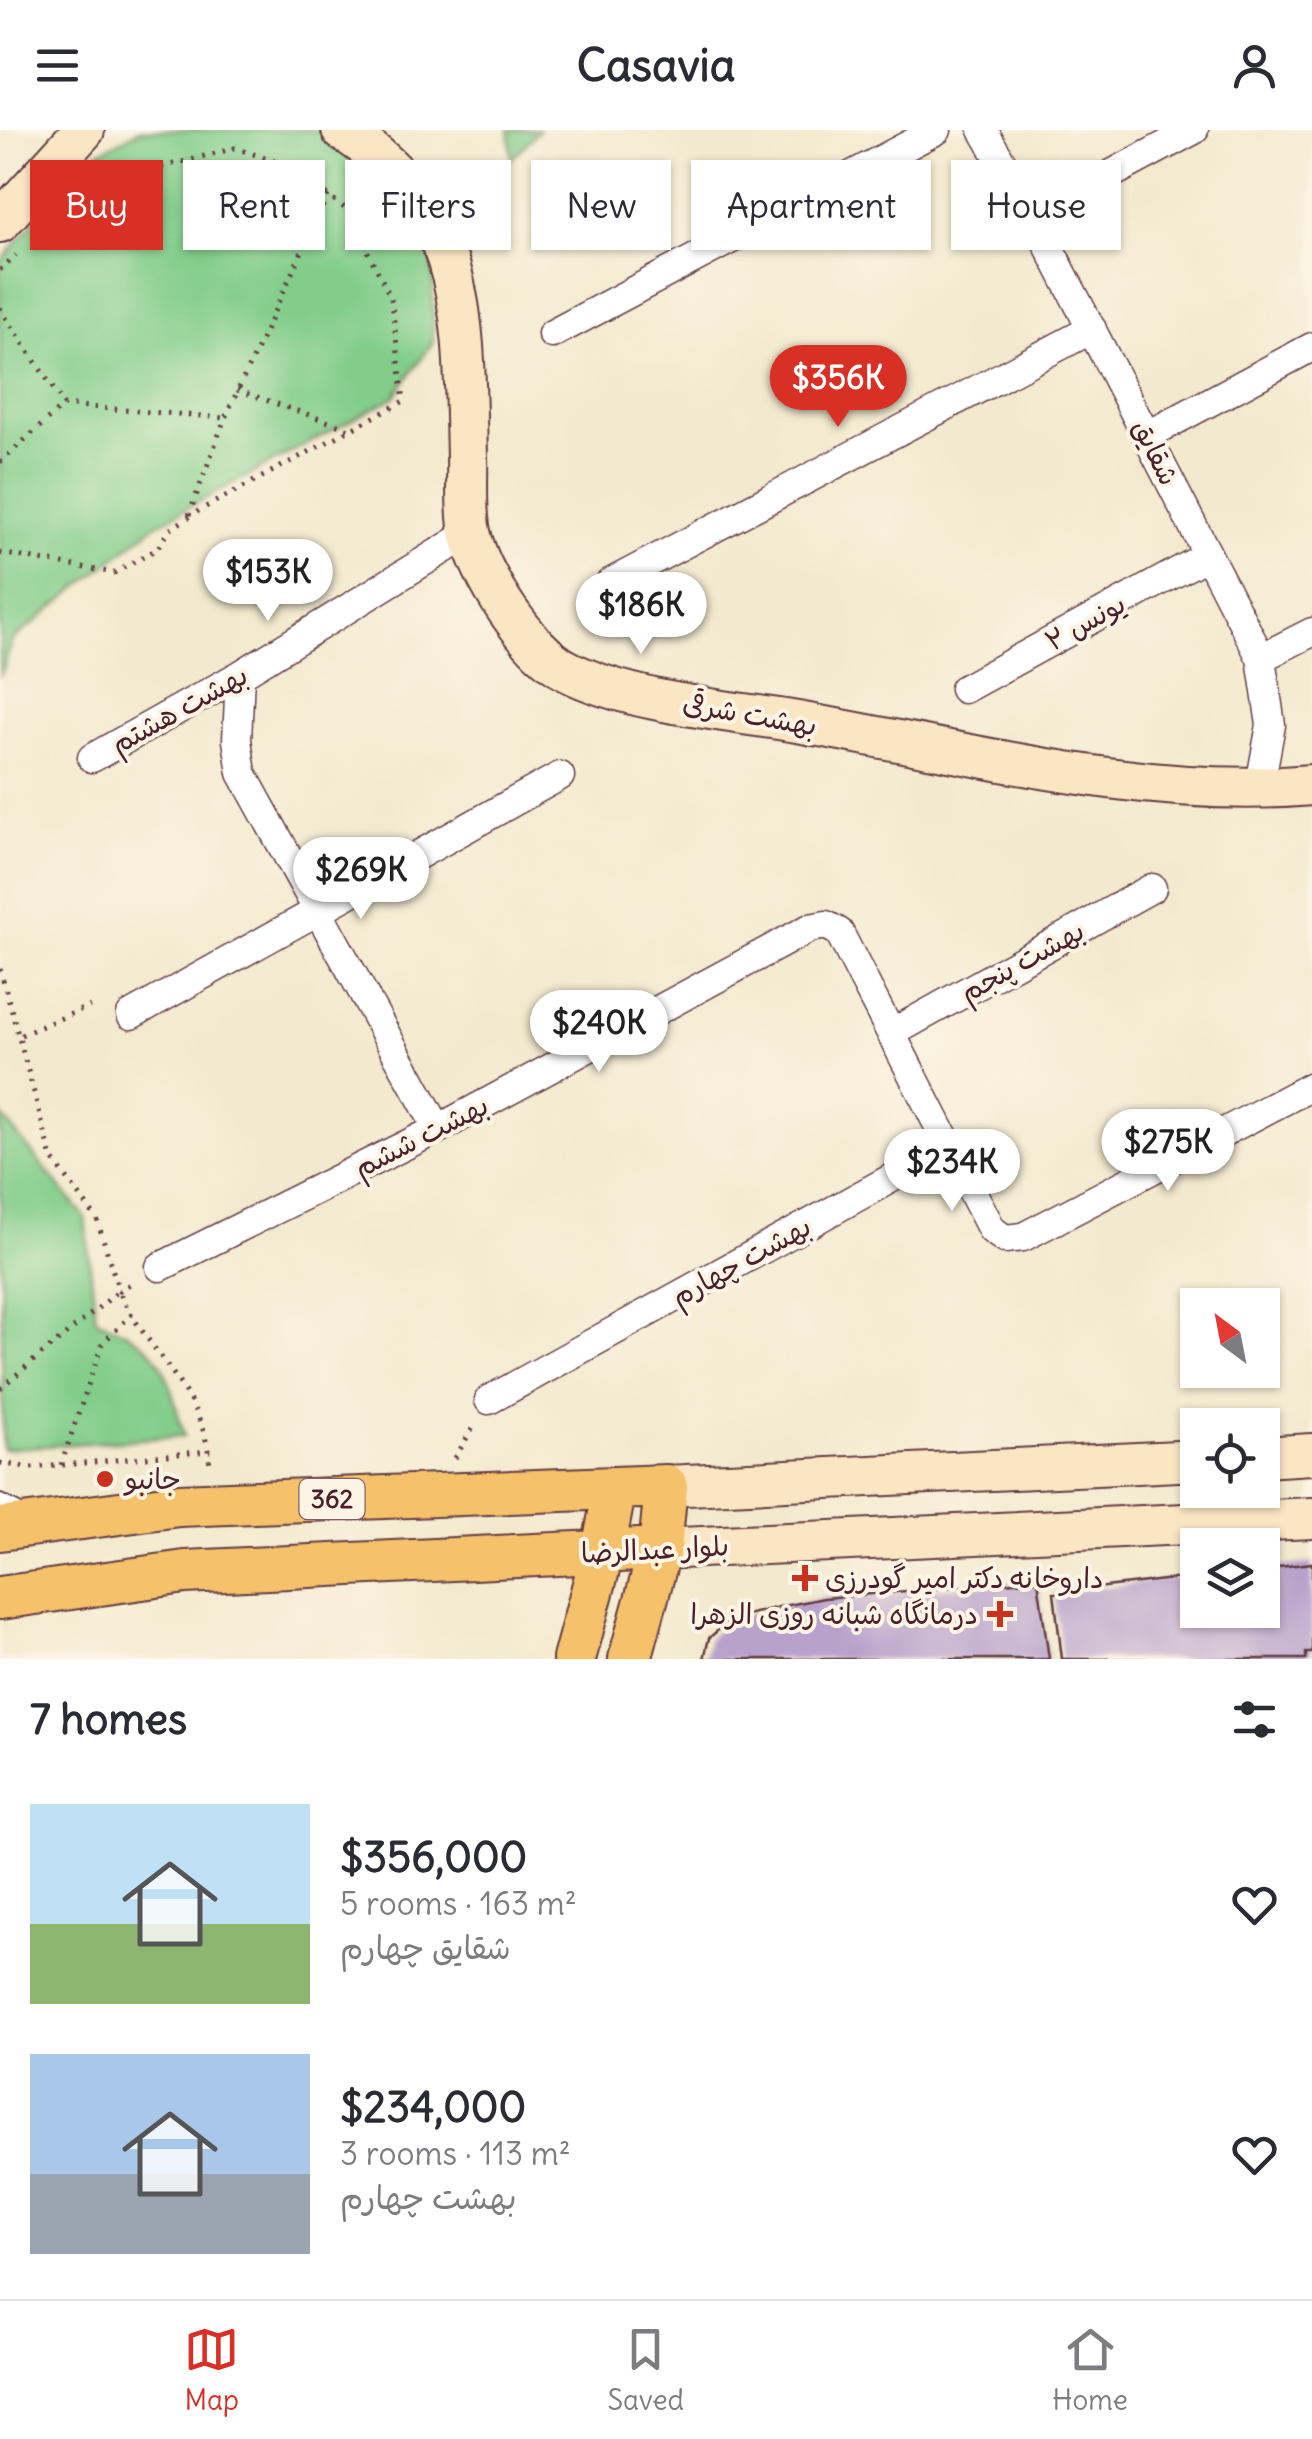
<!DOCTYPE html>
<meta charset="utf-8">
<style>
body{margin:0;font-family:Delius,"Playpen Sans Arabic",sans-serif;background:#f7f7f7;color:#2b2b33;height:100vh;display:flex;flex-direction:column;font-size:38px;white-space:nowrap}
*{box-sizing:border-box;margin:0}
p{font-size:32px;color:#7c7c81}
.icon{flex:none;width:55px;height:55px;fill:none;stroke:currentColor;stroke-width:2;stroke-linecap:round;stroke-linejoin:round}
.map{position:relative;height:1529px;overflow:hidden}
.drawer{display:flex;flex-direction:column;background:#fff;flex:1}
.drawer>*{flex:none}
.hud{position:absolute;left:30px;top:30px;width:1252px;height:90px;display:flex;gap:20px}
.needle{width:65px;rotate:328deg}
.controls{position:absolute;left:1180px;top:1158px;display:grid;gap:20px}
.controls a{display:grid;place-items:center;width:100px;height:100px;border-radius:0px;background:#fff;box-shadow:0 2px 8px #0004;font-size:50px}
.price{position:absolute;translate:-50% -85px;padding:0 22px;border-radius:35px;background:#fff;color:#222;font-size:32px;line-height:65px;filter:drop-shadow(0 2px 5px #0008)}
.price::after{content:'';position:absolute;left:50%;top:60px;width:30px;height:22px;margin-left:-15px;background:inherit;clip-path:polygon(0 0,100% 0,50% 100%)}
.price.selected{background:#d93025;color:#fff}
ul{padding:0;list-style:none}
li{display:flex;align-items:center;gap:30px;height:250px;padding:0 30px}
li span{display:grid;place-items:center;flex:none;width:280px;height:200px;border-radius:0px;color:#555}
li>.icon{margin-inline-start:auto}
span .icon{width:120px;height:120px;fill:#fffc;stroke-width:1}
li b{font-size:42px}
h2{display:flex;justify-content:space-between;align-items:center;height:120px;padding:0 30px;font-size:42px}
.tag{padding:0 35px;border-radius:0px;background:#fff;box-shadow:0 2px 8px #0004;font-size:35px;line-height:90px}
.tag.selected{background:#d93025;color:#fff}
header{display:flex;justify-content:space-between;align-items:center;height:130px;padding:0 30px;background:#fff;font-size:45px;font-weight:800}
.tab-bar{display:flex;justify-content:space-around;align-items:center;height:140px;border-top:2px solid #e1e1e2;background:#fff;font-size:28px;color:#7c7c81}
.tab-bar a{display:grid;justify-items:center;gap:5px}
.tab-bar .selected{color:#d93025}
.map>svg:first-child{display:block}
</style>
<header><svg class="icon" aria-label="menu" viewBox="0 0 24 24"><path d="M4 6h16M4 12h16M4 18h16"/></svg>Casavia<svg class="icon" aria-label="person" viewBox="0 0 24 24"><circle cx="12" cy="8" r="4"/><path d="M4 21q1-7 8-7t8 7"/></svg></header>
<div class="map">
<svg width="1312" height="1529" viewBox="0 0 1312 1529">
<rect width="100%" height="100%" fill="#fcf5e5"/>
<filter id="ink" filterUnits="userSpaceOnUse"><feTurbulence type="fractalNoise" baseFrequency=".01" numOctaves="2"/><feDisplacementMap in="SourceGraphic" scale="20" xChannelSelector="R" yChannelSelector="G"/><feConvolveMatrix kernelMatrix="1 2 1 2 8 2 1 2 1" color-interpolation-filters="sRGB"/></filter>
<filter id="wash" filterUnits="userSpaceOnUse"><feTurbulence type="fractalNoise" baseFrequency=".0048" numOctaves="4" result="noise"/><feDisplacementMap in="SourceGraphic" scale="40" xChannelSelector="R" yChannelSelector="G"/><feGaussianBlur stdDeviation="2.25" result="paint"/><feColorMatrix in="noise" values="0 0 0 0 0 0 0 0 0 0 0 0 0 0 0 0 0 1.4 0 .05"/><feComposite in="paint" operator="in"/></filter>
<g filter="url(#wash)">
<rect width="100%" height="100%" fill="#f3e9ce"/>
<!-- green -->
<path fill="#82cd8a" stroke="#66765a" stroke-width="2.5" d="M140,0H349L433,131V212L394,267L154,396L13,510L0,547V133L83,31Z
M509,0H539L512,29Z
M0,984L85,1087L96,1189C168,1218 164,1236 184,1306L3,1319Z"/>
<g id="blocks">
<!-- building -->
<path fill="#b8a1cb" d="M1312,1433V1523H1306V1529H1062L1054,1463L1198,1446V1480H1262V1439Z
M1038,1450L1049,1529H704L709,1508L731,1489L779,1477L824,1468Z"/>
</g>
</g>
<g filter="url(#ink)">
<use href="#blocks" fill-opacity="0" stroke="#633d43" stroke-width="2.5"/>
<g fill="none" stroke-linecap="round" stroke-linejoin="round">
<defs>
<path id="service" d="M0,1372L22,1383"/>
<path id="minor" d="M983,0L1033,86L1261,528L1271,595L1259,660
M1033,86L1194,0
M552,204L937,0
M1148,305L1312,217
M610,453L1092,199
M1261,528L1312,502
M240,545L237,610L242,643L438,999
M964,559L1206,426
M92,628L240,545L470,403
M131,885L560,646
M892,903L1152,758
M160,1137L438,999L810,798L826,795L839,802L992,1100L1005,1109L1023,1107L1312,956
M489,1270L950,1016"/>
<path id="secondary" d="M342,0C471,83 463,189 467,326C468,350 465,378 470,402C479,445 528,521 568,541C630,573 733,581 803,593C968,622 1145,670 1312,655
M0,92L84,0
M1262,1327L1312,1324
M666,1356L1198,1330
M660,1419L1312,1388"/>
<path id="primary" d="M0,1399L179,1375L666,1356L660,1419L630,1529
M0,1468L185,1442L660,1419
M574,1529L603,1421L615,1358"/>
</defs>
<!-- service casing -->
<use href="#service" stroke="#633d43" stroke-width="18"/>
<!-- minor casing -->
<use href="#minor" stroke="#633d43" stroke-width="31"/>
<!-- secondary casing -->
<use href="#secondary" stroke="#633d43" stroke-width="44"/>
<!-- primary casing -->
<use href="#primary" stroke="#633d43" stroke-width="46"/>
<!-- path -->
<path stroke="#633d43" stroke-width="5" stroke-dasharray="2.5 8" stroke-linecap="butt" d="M0,140L16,125
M0,178L64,275
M237,260L352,300
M0,332L64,275L225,288
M189,385L225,288L328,65
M0,423L114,443L157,419L169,400L200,380L404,271L391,168L347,80L292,37L235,18L116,49L33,112
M0,839L52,1028L97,1089L119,1161L136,1150
M21,905L90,876
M0,1258L119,1161C145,1220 208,1265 210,1339
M455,1328L475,1294
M0,1333L31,1338L210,1321
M61,1335L102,1214L132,1184"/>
<!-- service -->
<use href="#service" stroke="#fff" stroke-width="14"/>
<!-- minor -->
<use href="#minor" stroke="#fff" stroke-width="28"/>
<!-- secondary -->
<use href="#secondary" stroke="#fbe6c4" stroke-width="40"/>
<!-- primary -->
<use href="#primary" stroke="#f5c16b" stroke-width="42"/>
</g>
</g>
<!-- markers -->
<g fill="#c8321e" stroke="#fcf5e5" stroke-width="4">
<circle cx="105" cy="1349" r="10"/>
<path d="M800 1433h10v10h10v10h-10v10h-10v-10h-10v-10h10z"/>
<path d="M995 1469h10v10h10v10h-10v10h-10v-10h-10v-10h10z"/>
</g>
<g text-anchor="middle" stroke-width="8" stroke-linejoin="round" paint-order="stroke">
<!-- shield labels -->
<rect fill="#fcf5e5" stroke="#7f5f63" stroke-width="2.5" x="299.5" y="1349" width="65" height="40" rx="8"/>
<g font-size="25" font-weight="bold" fill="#4a1f2b">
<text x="332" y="1378">362</text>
</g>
<!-- street labels -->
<g font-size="28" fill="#4a1f2b" stroke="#fcf5e5">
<text transform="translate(1156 322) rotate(64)" y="10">شقایق</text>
<text transform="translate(1085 492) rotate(-29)" y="10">یونس ۲</text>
<text transform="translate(179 579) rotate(-29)" y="10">بهشت هشتم</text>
<text transform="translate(750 584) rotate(10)" y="10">بهشت شرقی</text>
<text transform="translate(1022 831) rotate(-29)" y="10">بهشت پنجم</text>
<text transform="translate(421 1006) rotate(-27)" y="10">بهشت ششم</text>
<text transform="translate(741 1131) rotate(-29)" y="10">بهشت چهارم</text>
<text transform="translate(655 1419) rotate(-3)" y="10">بلوار عبدالرضا</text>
</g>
<!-- poi labels -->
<g font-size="28" fill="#4a1f2b" stroke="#fcf5e5" text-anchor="start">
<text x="125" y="1359">جانبو</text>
<text x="825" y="1458">داروخانه دکتر امیر گودرزی</text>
<text x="978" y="1494" text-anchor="end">درمانگاه شبانه روزی الزهرا</text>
</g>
</g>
</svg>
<div class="controls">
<a><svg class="needle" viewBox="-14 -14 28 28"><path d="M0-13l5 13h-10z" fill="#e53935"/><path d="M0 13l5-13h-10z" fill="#7c7c81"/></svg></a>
<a><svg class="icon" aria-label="locate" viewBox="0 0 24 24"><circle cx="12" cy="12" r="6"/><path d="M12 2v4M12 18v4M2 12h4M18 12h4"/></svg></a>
<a><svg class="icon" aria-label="layers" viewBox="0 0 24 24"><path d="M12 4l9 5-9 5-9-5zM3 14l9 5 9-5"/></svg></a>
</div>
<b class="price selected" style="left:838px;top:300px">$356K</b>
<b class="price" style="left:268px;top:494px">$153K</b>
<b class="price" style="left:641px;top:527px">$186K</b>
<b class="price" style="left:361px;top:792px">$269K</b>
<b class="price" style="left:599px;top:945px">$240K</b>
<b class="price" style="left:1168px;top:1064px">$275K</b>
<b class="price" style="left:952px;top:1084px">$234K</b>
<div class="hud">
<a class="tag selected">Buy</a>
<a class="tag">Rent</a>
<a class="tag">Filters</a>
<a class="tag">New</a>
<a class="tag">Apartment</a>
<a class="tag">House</a>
</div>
</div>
<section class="drawer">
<h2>7 homes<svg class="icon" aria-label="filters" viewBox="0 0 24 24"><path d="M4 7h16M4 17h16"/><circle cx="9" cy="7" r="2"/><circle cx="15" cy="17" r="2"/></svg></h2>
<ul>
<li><span style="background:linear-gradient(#bfe0f5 60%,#8fb573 0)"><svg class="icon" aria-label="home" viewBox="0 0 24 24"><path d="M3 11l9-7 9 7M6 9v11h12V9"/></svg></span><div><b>$356,000</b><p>5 rooms · 163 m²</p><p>شقایق چهارم</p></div><svg class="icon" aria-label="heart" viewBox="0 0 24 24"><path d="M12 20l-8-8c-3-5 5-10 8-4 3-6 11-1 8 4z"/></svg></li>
<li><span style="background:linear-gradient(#a9c7e8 60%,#9aa5b1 0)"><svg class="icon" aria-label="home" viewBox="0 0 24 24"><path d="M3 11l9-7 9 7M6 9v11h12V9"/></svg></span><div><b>$234,000</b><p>3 rooms · 113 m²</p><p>بهشت چهارم</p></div><svg class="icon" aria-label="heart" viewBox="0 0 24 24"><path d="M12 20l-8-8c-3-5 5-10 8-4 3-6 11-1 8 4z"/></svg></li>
</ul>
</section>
<nav class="tab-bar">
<a class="selected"><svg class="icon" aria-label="map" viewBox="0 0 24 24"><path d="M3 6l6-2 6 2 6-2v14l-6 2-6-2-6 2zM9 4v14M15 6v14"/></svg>Map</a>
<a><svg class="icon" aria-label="saved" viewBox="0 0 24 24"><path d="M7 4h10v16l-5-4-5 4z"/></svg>Saved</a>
<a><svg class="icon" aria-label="home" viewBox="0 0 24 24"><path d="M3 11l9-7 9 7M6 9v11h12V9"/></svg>Home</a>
</nav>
